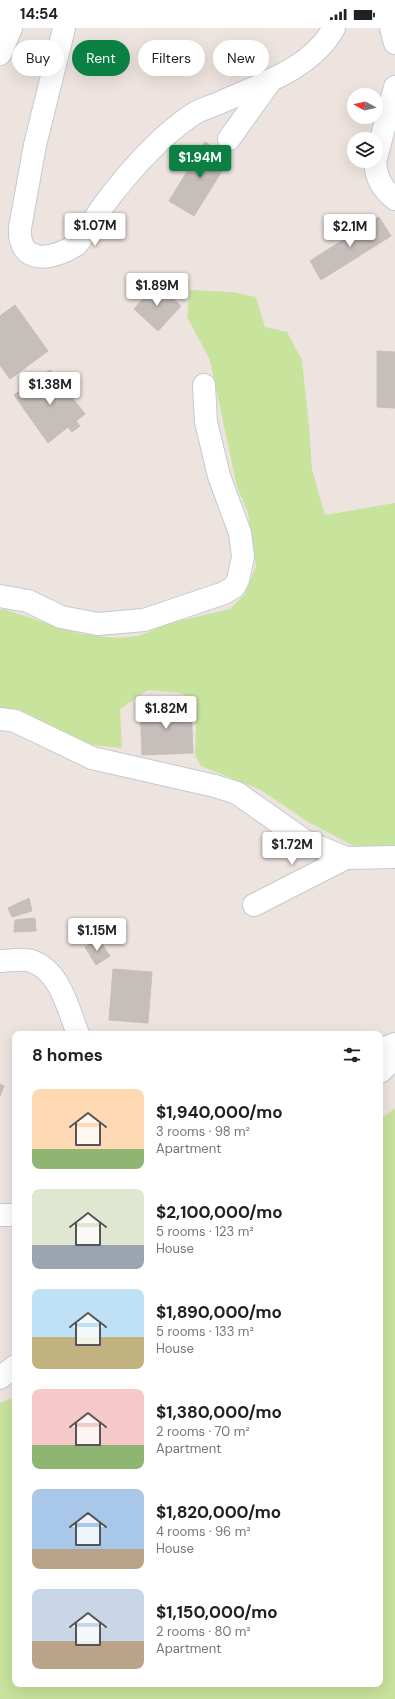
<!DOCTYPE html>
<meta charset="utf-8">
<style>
body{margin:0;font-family:"DM Sans",sans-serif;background:#f2f2f2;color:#202124;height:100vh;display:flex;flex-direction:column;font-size:15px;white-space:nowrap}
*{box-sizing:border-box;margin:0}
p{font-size:13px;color:#757577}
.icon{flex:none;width:22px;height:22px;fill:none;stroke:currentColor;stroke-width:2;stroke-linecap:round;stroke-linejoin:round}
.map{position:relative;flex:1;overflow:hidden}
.sheet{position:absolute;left:12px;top:1003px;width:371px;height:656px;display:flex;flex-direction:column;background:#fff;border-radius:8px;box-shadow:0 4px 16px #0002}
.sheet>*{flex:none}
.guide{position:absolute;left:12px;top:12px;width:371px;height:36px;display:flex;gap:8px}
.needle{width:26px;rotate:278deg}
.fabs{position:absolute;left:347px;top:60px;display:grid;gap:8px}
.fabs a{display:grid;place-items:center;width:36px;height:36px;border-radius:50%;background:#fff;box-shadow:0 4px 16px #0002;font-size:20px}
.price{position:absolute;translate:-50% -34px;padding:0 9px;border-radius:4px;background:#fff;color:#222;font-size:13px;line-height:26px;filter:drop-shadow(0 1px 2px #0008)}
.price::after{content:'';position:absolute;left:50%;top:24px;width:12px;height:9px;margin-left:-6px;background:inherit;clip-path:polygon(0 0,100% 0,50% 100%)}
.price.on{background:#0b8043;color:#fff}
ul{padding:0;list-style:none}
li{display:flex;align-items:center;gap:12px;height:100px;padding:0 20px}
li span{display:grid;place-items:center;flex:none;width:112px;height:80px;border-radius:8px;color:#555}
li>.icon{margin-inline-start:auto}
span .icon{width:48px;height:48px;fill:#fffc;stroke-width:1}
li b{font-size:17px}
h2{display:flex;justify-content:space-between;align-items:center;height:48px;padding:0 20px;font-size:17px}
.chip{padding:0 14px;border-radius:18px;background:#fff;box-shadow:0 4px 16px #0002;font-size:14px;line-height:36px}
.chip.on{background:#0b8043;color:#fff}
.status{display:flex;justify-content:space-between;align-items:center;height:28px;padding:0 20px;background:#fff;direction:ltr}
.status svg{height:11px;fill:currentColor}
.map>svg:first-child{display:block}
</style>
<div class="status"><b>14:54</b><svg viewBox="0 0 49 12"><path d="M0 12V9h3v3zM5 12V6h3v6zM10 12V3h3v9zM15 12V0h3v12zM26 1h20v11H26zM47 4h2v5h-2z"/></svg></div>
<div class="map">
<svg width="395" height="1671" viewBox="0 0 395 1671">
<rect width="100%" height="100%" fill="#ede3df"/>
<!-- green -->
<path fill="#c8e39c" d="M190,262L232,264L256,269L265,299L287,304L302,332L309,399L312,441L325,487L395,475V818L358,820L308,794L261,762L201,738L195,727L197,674L181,665L148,662L120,681L122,720L83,716L61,705L31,687L0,683V582L3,581L81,606L115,610L139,608L166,596L230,581L245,566L256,538L248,485L237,459L210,332L187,289Z
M395,1080V1671H0V1375L15,1369V1656H380V1092Z"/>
<!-- building -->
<path fill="#c6beba" stroke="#c9beb8" d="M205,114L230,130L194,188L169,173Z
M379,189L391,208L321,252L310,233Z
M157,255L181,278L158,303L134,281Z
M15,277L48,323L10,351L0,337V288Z
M377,323L395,324V380L377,379Z
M50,342L85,386L76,393L80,398L72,404L68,399L48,415L14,367Z
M191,677L193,725L142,727L140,679Z
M29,870L32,883L12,889L8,880Z
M35,890L36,903L14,904L15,892Z
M98,910L110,928L96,937L85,919Z
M113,941L152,944L148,995L109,992Z
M0,1056L4,1058L0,1068Z"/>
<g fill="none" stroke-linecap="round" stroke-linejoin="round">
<defs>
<path id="minor" d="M64,0L35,117L20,200C18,238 52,232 76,217C82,212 97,186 103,178C127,146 159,109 192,87C199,82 209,79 217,76C258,57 311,42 334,0
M391,0L395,15
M0,26L11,0
M229,111L272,51
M376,130L395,59
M375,133C376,150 382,161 395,171
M0,568L28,573L61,589L98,596L144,592L224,565L234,559L238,552L243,529L240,505L219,448L206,394L204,357
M0,691L15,693L92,730L215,758L237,765L305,813L346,830L395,829
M254,877L346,830
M0,933C9,933 23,930 31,933C60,942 68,981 78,1006
M380,1022L395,1016
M380,1044L395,1030
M0,1187H15
M0,1350L15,1338"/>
</defs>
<!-- minor casing -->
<use href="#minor" stroke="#c3cad2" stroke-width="24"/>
<!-- minor -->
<use href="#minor" stroke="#fff" stroke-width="22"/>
</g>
</svg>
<div class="fabs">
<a><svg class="needle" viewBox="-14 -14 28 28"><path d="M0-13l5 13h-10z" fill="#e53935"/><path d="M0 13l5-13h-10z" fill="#757577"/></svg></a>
<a><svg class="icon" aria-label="layers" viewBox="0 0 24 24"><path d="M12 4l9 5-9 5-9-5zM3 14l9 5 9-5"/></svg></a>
</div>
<b class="price on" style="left:200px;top:151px">$1.94M</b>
<b class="price" style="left:95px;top:219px">$1.07M</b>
<b class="price" style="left:350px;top:220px">$2.1M</b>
<b class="price" style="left:157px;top:279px">$1.89M</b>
<b class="price" style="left:50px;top:378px">$1.38M</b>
<b class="price" style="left:166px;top:702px">$1.82M</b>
<b class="price" style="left:292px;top:838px">$1.72M</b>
<b class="price" style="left:97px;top:924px">$1.15M</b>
<div class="guide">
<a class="chip">Buy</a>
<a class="chip on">Rent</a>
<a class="chip">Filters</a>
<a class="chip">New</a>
</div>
<section class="sheet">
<h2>8 homes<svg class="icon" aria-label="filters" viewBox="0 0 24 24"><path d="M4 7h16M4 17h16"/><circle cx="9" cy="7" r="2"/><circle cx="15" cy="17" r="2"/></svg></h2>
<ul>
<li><span style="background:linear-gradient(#ffd9b3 75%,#8fb573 0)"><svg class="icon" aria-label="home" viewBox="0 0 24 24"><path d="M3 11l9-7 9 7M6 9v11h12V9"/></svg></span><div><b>$1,940,000/mo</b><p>3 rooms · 98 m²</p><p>Apartment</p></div></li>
<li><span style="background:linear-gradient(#dfe7d0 70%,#9aa5b1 0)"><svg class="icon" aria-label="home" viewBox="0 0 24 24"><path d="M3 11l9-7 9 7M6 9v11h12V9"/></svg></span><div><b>$2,100,000/mo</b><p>5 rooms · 123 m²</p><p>House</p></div></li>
<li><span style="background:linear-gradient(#bfe0f5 60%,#c2b280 0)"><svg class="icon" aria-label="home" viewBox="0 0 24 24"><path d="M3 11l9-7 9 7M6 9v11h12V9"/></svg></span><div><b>$1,890,000/mo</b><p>5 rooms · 133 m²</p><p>House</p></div></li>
<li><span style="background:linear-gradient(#f6c9c9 70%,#8fb573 0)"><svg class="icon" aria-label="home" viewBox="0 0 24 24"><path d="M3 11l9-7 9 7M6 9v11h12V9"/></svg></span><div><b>$1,380,000/mo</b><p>2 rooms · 70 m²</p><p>Apartment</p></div></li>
<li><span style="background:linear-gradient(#a9c7e8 75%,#b9a48a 0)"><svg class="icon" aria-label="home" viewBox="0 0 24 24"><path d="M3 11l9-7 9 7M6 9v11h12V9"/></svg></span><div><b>$1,820,000/mo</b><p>4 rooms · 96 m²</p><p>House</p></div></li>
<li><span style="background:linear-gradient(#c9d6e8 65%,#b9a48a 0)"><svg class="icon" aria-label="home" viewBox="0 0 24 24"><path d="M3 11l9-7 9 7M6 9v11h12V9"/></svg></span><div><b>$1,150,000/mo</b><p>2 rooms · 80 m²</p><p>Apartment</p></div></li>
</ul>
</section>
</div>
